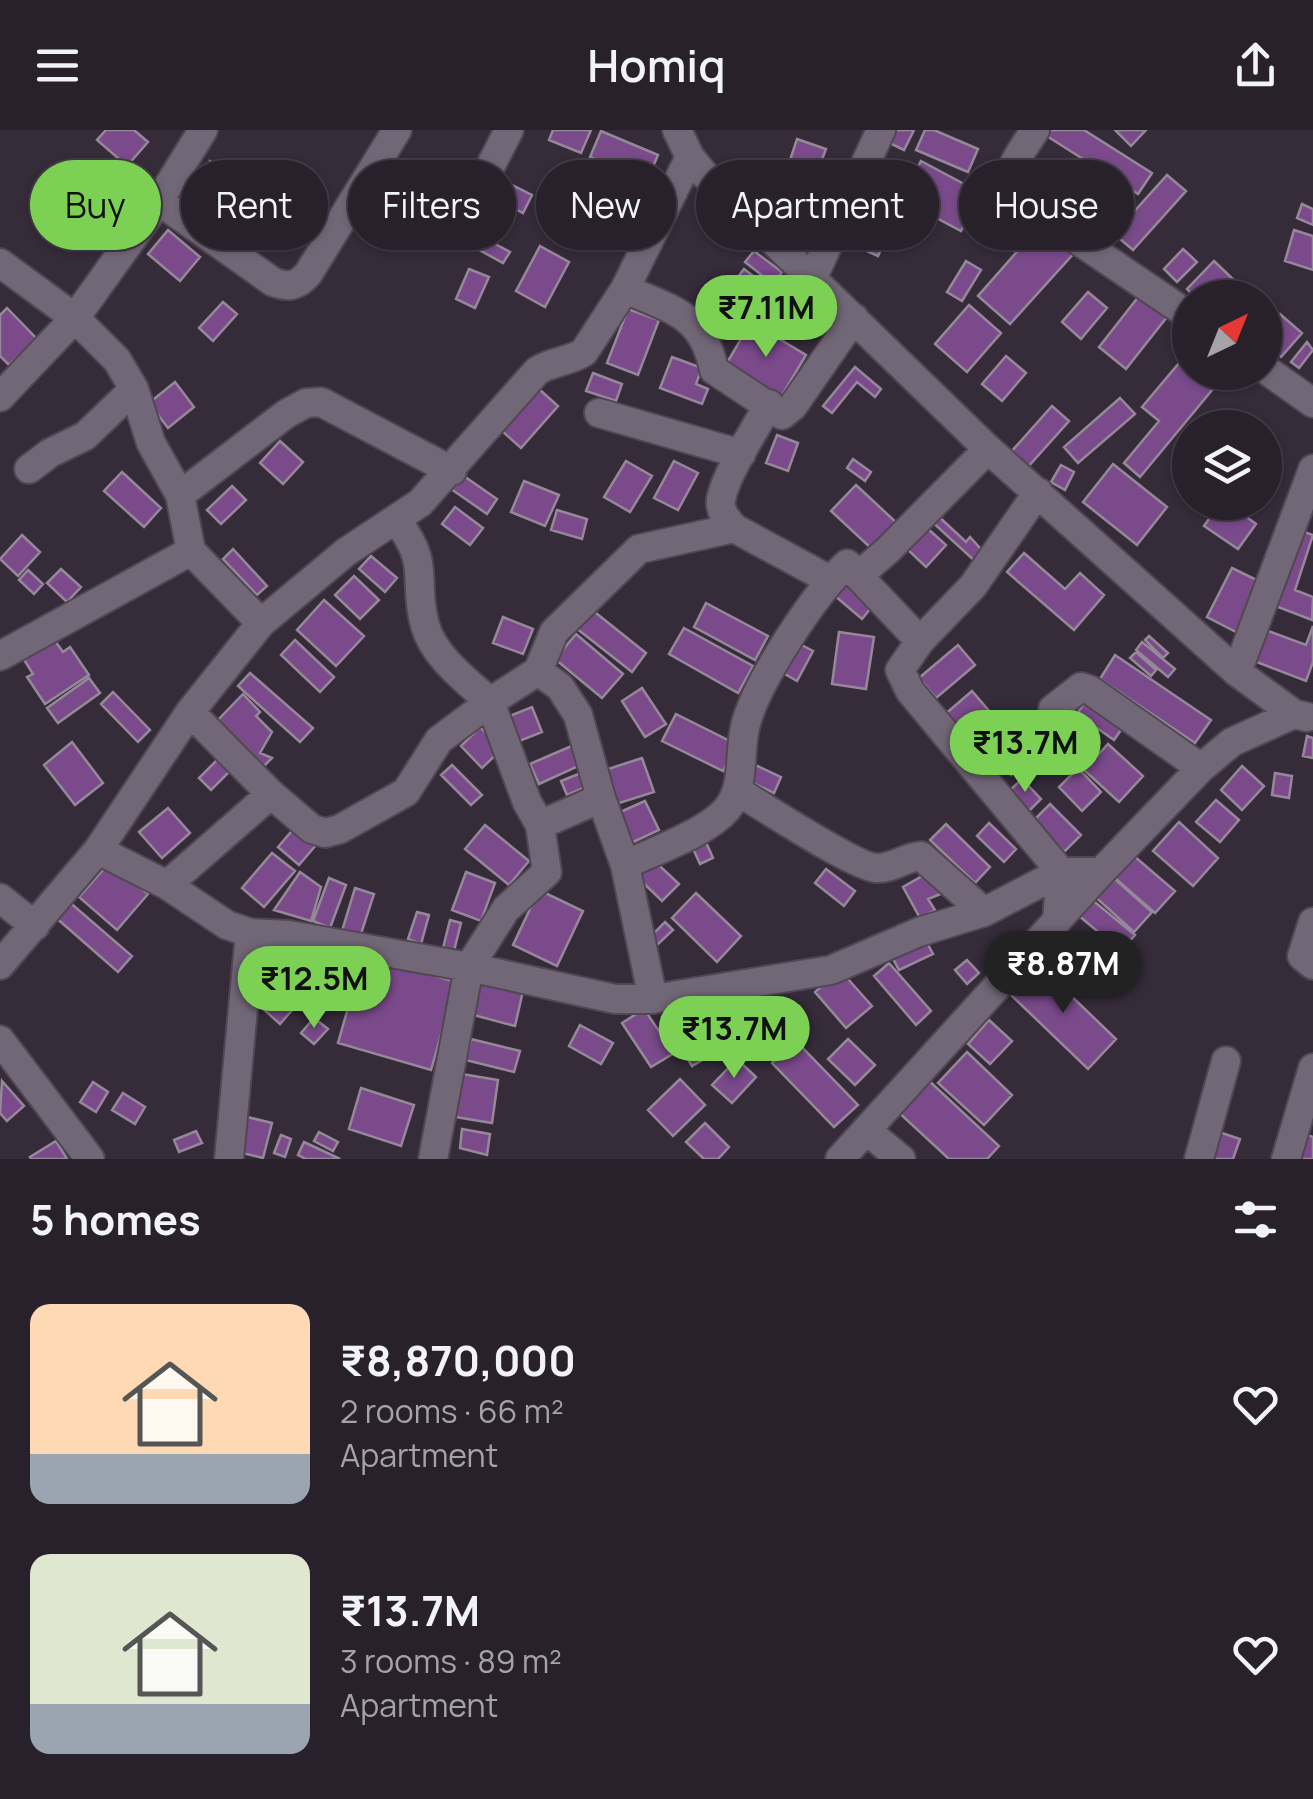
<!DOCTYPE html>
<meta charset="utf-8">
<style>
body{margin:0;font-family:Manrope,sans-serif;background:#302833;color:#f1f3f6;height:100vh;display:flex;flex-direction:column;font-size:38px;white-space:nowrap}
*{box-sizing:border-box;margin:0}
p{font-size:32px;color:#a5a3a9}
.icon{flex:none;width:55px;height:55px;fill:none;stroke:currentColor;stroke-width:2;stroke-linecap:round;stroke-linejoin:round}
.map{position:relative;height:1029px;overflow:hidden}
.sheet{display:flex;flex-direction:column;background:#28202b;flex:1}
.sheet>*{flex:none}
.banner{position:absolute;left:30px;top:30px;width:1255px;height:90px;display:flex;gap:20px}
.needle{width:65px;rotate:43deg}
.tools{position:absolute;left:1172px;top:150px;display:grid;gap:20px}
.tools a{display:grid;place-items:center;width:110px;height:110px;border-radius:50%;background:#28202b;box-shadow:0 2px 8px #0004,0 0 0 2px #443e47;font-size:50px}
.price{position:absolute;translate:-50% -85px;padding:0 22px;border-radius:35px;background:#7cd154;color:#111;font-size:32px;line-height:65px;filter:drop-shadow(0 2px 5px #0008)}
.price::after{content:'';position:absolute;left:50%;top:60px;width:30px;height:22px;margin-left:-15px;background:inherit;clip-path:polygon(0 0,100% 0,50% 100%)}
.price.selected{background:#222;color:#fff}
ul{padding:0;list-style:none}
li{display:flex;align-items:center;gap:30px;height:250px;padding:0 30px}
li span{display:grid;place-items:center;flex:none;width:280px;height:200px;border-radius:20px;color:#555}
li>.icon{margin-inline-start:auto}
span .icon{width:120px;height:120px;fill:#fffc;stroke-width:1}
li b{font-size:42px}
h2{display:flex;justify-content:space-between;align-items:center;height:120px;padding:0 30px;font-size:42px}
.chip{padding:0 35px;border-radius:45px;background:#28202b;box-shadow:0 2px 8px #0004,0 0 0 2px #443e47;font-size:35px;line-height:90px}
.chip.selected{background:#7cd154;color:#111}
header{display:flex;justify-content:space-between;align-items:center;height:130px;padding:0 30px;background:#28202b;font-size:45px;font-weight:600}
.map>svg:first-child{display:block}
</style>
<header><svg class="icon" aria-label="menu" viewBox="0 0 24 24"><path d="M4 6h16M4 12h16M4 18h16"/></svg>Homiq<svg class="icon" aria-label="share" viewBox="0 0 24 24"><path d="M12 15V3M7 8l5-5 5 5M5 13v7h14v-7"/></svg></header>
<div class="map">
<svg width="1313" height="1029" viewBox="0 0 1313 1029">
<rect width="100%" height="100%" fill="#352b39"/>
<!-- building -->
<path fill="#7a4a8b" stroke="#958999" stroke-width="2.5" d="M106,0H134L148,12L127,36L97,10Z
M553,0H591L581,23L549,10Z
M885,0H914L904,20L881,9Z
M925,0H934L978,19L968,42L916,20Z
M1044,0H1084L1152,43L1138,64L1042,3Z
M1115,0H1146L1131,16Z
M601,1L658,25L647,51L590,27Z
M797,9L826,19L818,40L790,30Z
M210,31L243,50L222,87L189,68Z
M921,31L981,63L961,101L901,69Z
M798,40L834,58L827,71L791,53Z
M1167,45L1186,61L1133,120L1114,104Z
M494,46L532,65L523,83L484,63Z
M789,57L827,77L815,99L777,79Z
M390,58L426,77L408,111L372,91Z
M867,60L901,75L878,126L844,111Z
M260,65L272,77L260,94L244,82Z
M1302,74L1313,79V95L1297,88Z
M53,78L84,103L71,118L40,93Z
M1043,92L1076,121L1010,194L978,166Z
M467,99L510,122L503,133L461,110Z
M168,100L200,127L180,151L148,124Z
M1294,100L1313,106V140L1285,131Z
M540,116L569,132L545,177L516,161Z
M1183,119L1197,132L1177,152L1164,139Z
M754,121L782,142L773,154L745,132Z
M966,131L981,140L962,171L947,162Z
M1214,131L1234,150L1217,168H1196L1187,159Z
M469,139L489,147L475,178L456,169Z
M744,139L769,158L752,180L727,161Z
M1088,162L1107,178L1081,209L1062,192Z
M1139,166L1167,187L1126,239L1099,217Z
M223,172L237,184L213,211L199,198Z
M969,175L1001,203L967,242L935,214Z
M7,178L37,209L9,235L0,226V185Z
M628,179L659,190L638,245L607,233Z
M1280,184L1302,203L1281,227L1265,214V201Z
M751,192L806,225L780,269L725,236Z
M1307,212L1313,220L1299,238L1291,232Z
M1190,220V242H1227L1140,347L1124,333L1159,291L1142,277Z
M1006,226L1026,243L1002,271L982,254Z
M672,227L702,238L696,254L708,259L702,274L660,258Z
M855,237L881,259L875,267L857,252L832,283L823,276Z
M593,243L622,254L616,271L586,261Z
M175,252L194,277L168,298L149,273Z
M539,259L558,276L521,318L502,301Z
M1120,268L1135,284L1078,333L1064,317Z
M1052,276L1069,291L1027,338L1010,323Z
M777,305L798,313L788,341L766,333Z
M280,311L303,332L283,354L260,333Z
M853,329L871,342L865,351L847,338Z
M626,331L652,346L630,382L604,367Z
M674,331L698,343L678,380L654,368Z
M1113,334L1167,377L1137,415L1083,372Z
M1061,335L1074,342L1065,360L1051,352Z
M122,342L161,378L144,397L104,361Z
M461,344L497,369L487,384L451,359Z
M524,351L559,365L545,396L511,382Z
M856,355L899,395L874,421L831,381Z
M232,356L246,370L221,394L207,380Z
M1221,372H1227L1256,394L1238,419L1204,396Z
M455,377L483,398L470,415L442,394Z
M557,380L587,389L582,409L551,400Z
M936,384L966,412L970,407L988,427L978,434L930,390Z
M926,397L946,415L926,437L906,418Z
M1297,399L1313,405L1295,460L1313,467L1312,490L1270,474Z
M22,405L40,422L18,446L0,429Z
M233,419L267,456L257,465L223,429Z
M1024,423L1065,459L1080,443L1104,465L1074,500L1007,442Z
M371,426L397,448L385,462L359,439Z
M1232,438L1263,453L1238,503L1207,487Z
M61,439L81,457L67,472L47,453Z
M28,440L43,454L34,464L19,450Z
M840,444L875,473L862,489L827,459Z
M354,446L379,470L360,489L335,465Z
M324,470L364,506L336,536L297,500Z
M706,473L768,506L755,530L694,497Z
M591,479L646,523L632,542L576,498Z
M503,487L533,499L523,524L493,513Z
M1313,496V532L1306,551L1249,529L1260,498L1306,515Z
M684,498L753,536L738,563L669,524Z
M839,502L874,507L866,559L832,554Z
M576,504L623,544L602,568L555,529Z
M1149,506L1168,523L1163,528L1145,510Z
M53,508L63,522L70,517L89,545L45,574L27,547L33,544L23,528Z
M295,510L334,547L320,562L281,525Z
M794,511L813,521L797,551L778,540Z
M1142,512L1175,539L1168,547L1136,520Z
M958,515L975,535L936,568L919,548Z
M1136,522L1156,540L1151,546L1130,528Z
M1115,525L1211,590L1195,613L1100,549Z
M250,543L313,598L300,612L238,556Z
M89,548L100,563L58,593L47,578Z
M642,558L666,594L645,607L622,571Z
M972,561L991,583L962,608L943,586Z
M113,562L150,600L138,612L101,574Z
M243,564L260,582L256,586L272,602L260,623L272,628L264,636L218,590Z
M1090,564L1128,590L1114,610L1077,584Z
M532,577L542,602L517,612L507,587Z
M676,584L736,614L723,641L662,611Z
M480,597L502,619L482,638L461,616Z
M1055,597L1074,627L1061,635L1042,606Z
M983,601L1000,621L988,631L971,611Z
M1307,606L1313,608V628L1303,626Z
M1020,611L1033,624L1011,645L999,632Z
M72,612L103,653L75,675L44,635Z
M1108,614L1143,646L1119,672L1084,640Z
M574,615L583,634L539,654L530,634Z
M221,626L233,638L211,660L199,648Z
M642,628L654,662L613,675L602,641Z
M749,632L781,647L774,663L742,648Z
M452,635L482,665L471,675L441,645Z
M1242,636L1264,656L1242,680L1221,660Z
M1078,638L1101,662L1082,681L1059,657Z
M581,643L586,657L567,665L561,651Z
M1275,643L1292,646L1289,668L1272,665Z
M1022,649L1041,669L1029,681L1009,661Z
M1216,670L1239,690L1220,712L1196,692Z
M645,671L659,700L631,713L618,683Z
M1050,674L1081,705L1064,722L1033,691Z
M168,678L190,703L162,728L139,702Z
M1179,692L1218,728L1193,756L1153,721Z
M989,693L1016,719L1004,732L977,706Z
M946,694L990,737L975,753L930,710Z
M485,695L529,731L509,755L465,719Z
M296,696L317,714L299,735L278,717Z
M700,699L713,728L700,734L687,705Z
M1127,720L1175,761L1155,783L1108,742Z
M272,723L295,741L264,777L242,758Z
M649,726L679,754L662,771L632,742Z
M110,732L148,764L117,800L79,767Z
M826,739L855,761L844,776L815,753Z
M931,741L943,763L928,769L935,780L920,788L903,757Z
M300,742L321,757L311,791L274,780Z
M466,742L495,753L481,791L452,780Z
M1109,744L1152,782L1134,802L1092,764Z
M329,748L346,755L330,798L313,791Z
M355,758L374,764L360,807L342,801Z
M539,760L583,781L557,836L513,815Z
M696,763L741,806L717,832L672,788Z
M1091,769L1135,805L1121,821L1078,785Z
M67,770L132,826L118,842L54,786Z
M417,782L429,785L421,814L408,809Z
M450,790L461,793L454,821L443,818Z
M665,792L673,800L657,815L650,807Z
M925,809L933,824L899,840L891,825Z
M325,815L354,827L339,865L282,843L289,823L318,834Z
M1105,817L1122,833L1107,849L1090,833Z
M363,825L456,852L431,940L338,913Z
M967,830L979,843L967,854L955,840Z
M889,833L931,881L916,895L874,846Z
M1038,834L1116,909L1088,939L1010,864Z
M840,840L872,876L846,898L815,862Z
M476,849L523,861L515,896L466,883Z
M281,854L300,871L280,894L261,877Z
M699,866L728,915L692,936L662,887Z
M746,867L770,913L742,928L717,881Z
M644,879L674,923L651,937L622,893Z
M314,888L328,899L314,914L301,903Z
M989,890L1012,911L990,934L968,914Z
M580,895L613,913L601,934L569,916Z
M471,909L520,921L514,942L466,930Z
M848,909L875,935L855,955L828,929Z
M795,910L858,975L834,997L772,933Z
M967,922L1012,965L984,995L938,953Z
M737,929L756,947L732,973L712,955Z
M456,943L498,950L492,993L449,986Z
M926,948L999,1016L987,1029H949L896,980Z
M680,949L705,975L673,1006L648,980Z
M2,951L24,976L7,991L0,983Z
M93,952L108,962L96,982L80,972Z
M361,958L414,975L401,1016L349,999Z
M123,963L145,977L135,994L112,980Z
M243,986L272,993L263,1028L234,1021Z
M705,993L729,1017L718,1029H704L686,1012Z
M462,999L490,1004L487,1025L460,1018Z
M1213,1000L1240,1009L1233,1029H1204Z
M196,1001L202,1013L179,1022L174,1010Z
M319,1002L338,1012L333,1021L314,1011Z
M281,1005L291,1009L285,1027L274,1023Z
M1308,1005L1313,1007V1029H1299Z
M56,1011L67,1029H31L30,1027Z
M304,1012L340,1029H306L298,1025Z"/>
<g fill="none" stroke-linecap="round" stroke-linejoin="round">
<defs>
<path id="minor" d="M677,0L690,27L703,43L988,319L1237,542L1294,584L1307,587
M1035,0C1022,22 1001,42 1014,67L1190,186
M159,71L273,152C289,158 297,156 308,144L397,0
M463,90L509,0
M0,133L75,188L117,230L134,259L151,313L180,365L191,421L261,493L190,582L98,720L0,835
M812,149L881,0
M625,159L690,27
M1265,239L1313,273
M0,267L75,188L159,71L203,0
M769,274C756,298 726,343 721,369C719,381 727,390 734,398L830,450
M599,283L741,324
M29,339L50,323L85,306L134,259
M1038,362L973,456L920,511L900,540L910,561L1061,742L1057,791
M180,365L286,284L306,273L321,272L452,341
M397,391C432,436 412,449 425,495C433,526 467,551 490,572L538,541L560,557L578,585L601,668L625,735L653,869
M858,446L888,420L988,319
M261,493L346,422L420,373L537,241C552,231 569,232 584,222L625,159C672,180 703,184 714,240L782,285L793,276L854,188
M0,526L191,421
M538,541L554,502L639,419L734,398
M1237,542L1313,339
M1053,579L1081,557L1090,560L1201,638
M190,582L271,664L312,699L325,703L340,699L406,662L439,610L490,572L527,672L540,695L547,742L506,779L469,837L433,1029
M737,661C763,676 853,736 876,738C893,739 905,727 921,726L984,782
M540,695L601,668
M98,720L167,755L227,795L250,803L289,805L469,837L615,869H653L831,840L919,802L984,782L1061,742H1101L1201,638L1232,612L1294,584
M625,735C653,721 707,703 727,679C745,658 739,623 745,597C755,554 814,464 847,434L920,511
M167,755L271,664
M0,768L35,796
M1313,792L1302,826L1313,835
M0,910L90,1029
M866,1000L901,1029
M229,1029L250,803
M840,1029L1101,742
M1199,1029L1226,931
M1286,1029L1313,938"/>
</defs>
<!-- minor casing -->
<use href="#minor" stroke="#504753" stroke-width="32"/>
<!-- minor -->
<use href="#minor" stroke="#726777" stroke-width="28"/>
</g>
</svg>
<div class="tools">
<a><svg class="needle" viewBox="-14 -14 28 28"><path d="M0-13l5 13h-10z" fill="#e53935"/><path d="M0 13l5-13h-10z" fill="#a5a3a9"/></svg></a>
<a><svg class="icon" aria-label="layers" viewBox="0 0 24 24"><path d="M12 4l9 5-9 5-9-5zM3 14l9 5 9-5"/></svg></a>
</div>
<b class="price" style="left:766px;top:230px">₹7.11M</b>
<b class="price" style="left:1025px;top:665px">₹13.7M</b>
<b class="price selected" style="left:1063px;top:886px">₹8.87M</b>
<b class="price" style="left:314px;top:901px">₹12.5M</b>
<b class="price" style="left:734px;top:951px">₹13.7M</b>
<div class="banner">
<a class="chip selected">Buy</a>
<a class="chip">Rent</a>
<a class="chip">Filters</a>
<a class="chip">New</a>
<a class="chip">Apartment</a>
<a class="chip">House</a>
</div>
</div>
<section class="sheet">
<h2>5 homes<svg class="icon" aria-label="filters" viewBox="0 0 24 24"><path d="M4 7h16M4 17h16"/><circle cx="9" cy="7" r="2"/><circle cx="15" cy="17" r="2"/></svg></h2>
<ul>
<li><span style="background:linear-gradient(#ffd9b3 75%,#9aa5b1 0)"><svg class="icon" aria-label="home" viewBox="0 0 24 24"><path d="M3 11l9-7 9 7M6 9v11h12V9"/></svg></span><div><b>₹8,870,000</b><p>2 rooms · 66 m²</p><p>Apartment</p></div><svg class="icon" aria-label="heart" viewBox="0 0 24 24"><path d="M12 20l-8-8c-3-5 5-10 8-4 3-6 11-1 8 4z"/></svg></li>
<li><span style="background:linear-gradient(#dfe7d0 75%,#9aa5b1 0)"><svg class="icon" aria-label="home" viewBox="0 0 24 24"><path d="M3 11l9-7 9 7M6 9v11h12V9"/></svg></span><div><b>₹13.7M</b><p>3 rooms · 89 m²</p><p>Apartment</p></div><svg class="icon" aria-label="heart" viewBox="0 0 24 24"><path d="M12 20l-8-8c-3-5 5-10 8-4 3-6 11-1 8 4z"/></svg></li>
</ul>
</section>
